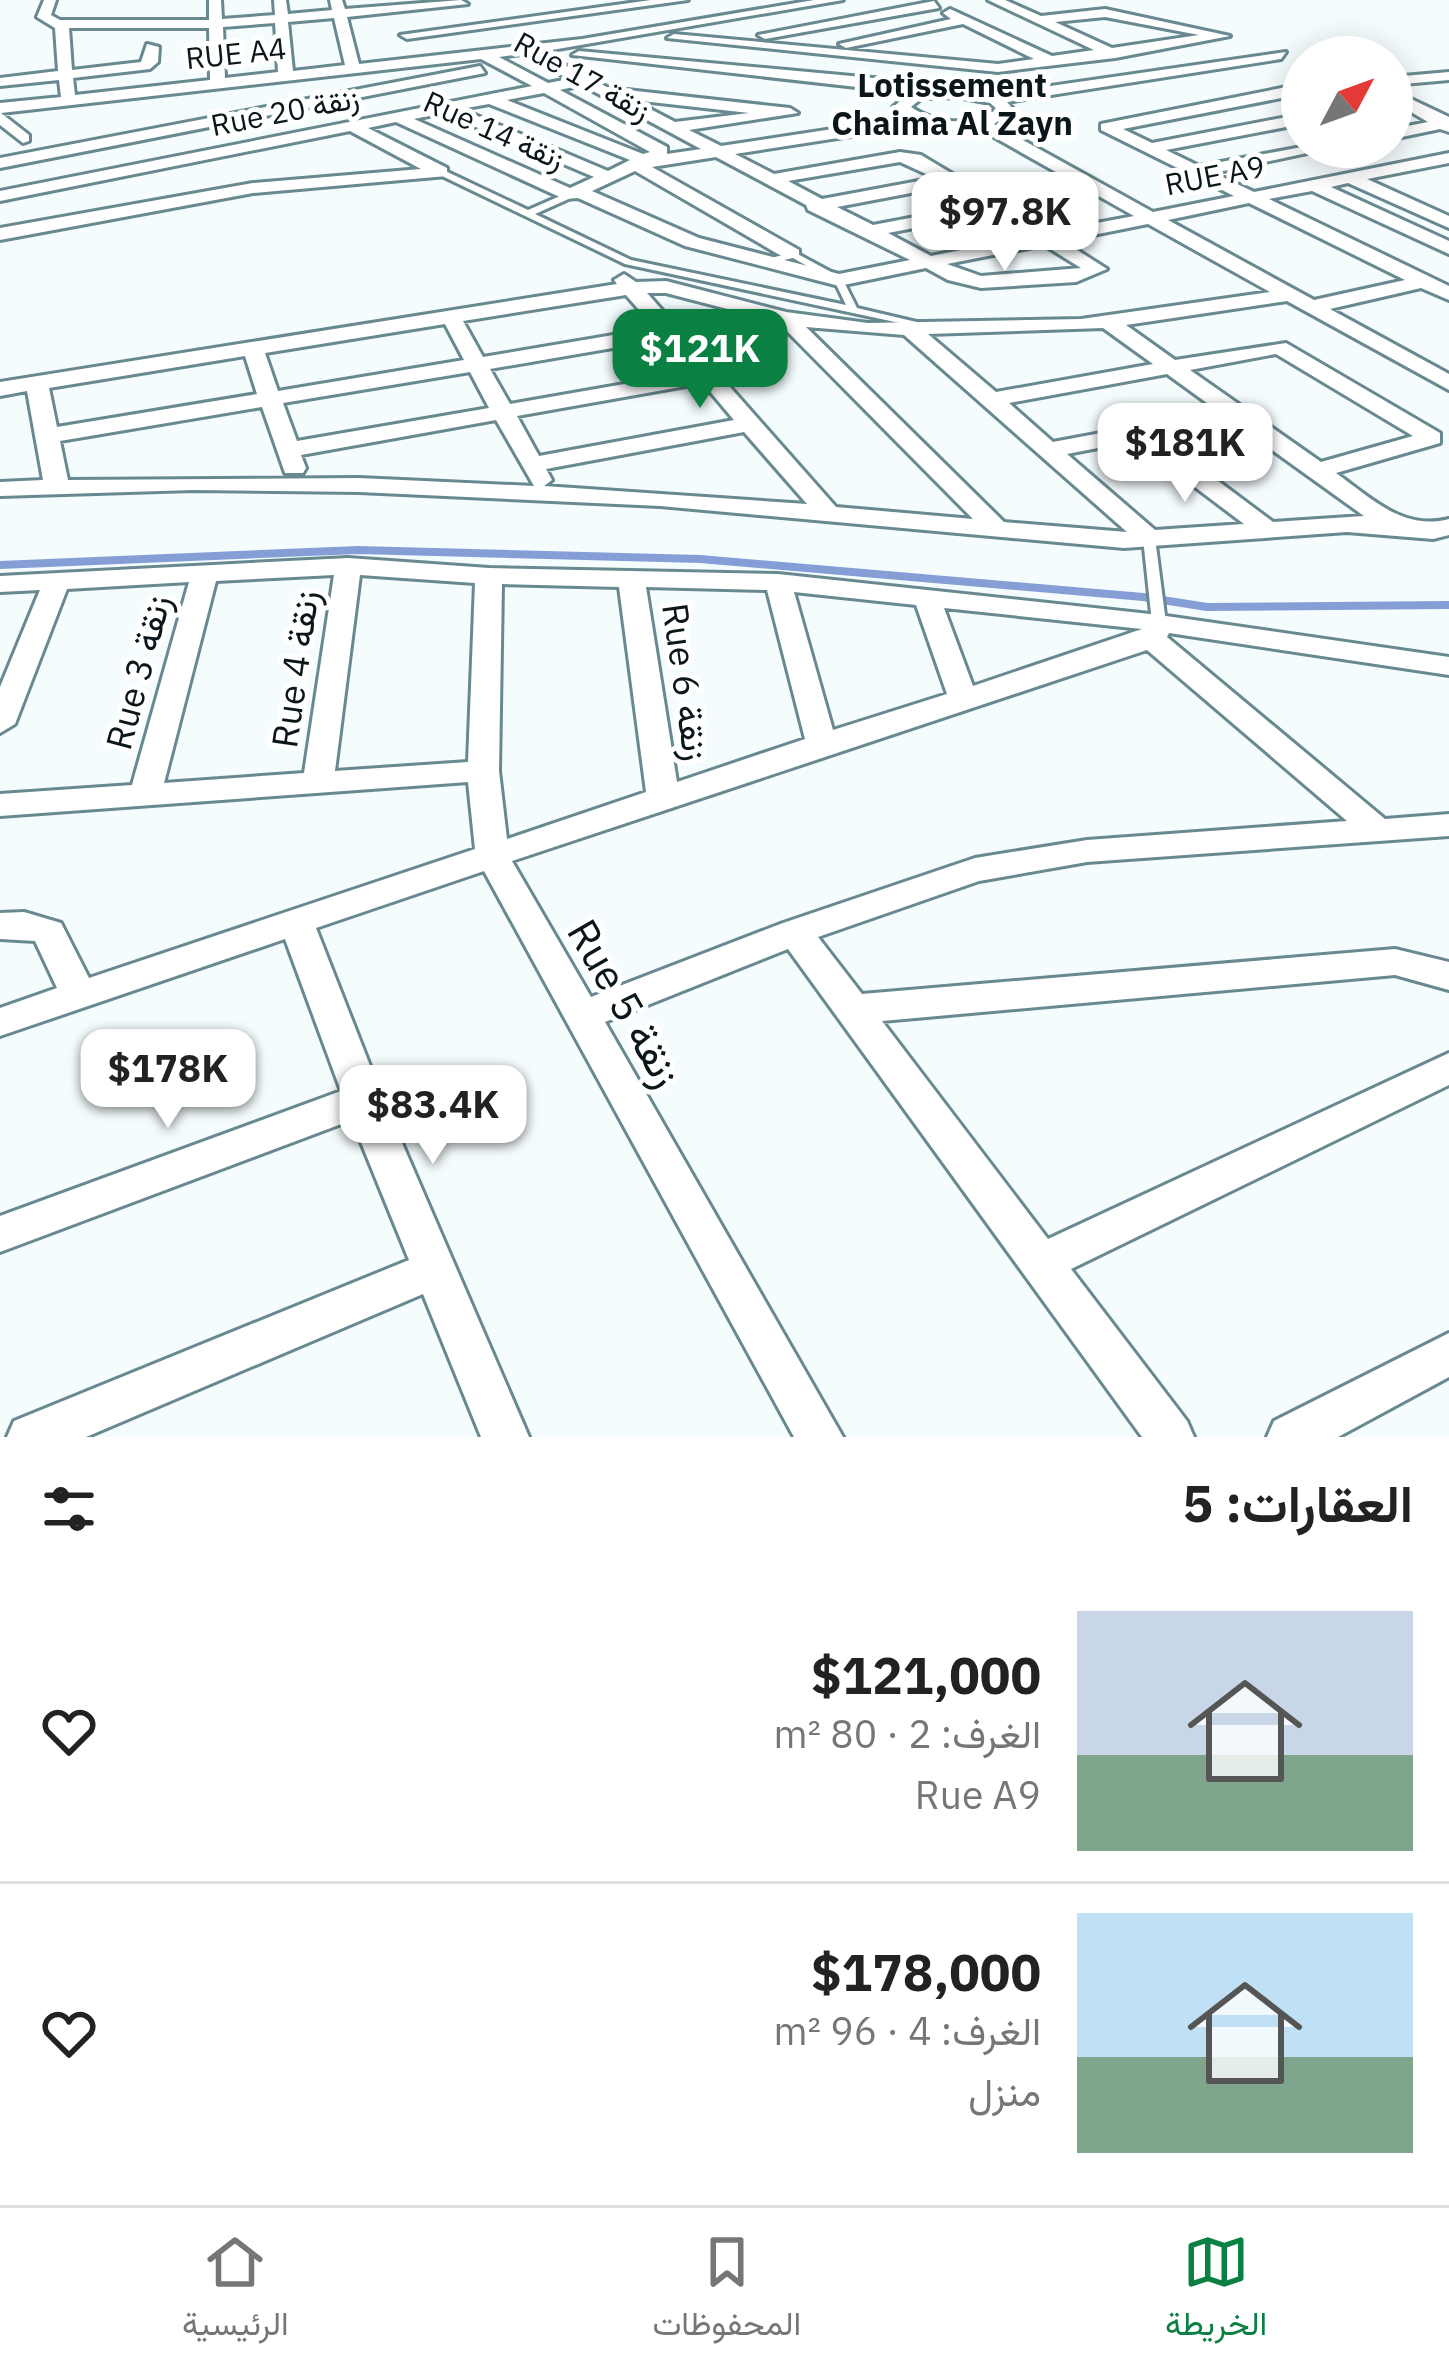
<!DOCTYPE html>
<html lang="ar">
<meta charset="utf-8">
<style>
body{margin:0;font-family:"IBM Plex Sans",Vazirmatn,sans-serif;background:#f6f6f6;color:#222;direction:rtl;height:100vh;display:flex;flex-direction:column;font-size:45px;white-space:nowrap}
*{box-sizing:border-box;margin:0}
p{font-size:39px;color:#767676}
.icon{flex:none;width:66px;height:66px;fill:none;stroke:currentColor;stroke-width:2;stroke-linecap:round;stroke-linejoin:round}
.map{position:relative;height:1437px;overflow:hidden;direction:ltr}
.sheet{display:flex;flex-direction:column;background:#fff;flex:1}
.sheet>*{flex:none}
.needle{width:78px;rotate:49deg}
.controls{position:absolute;left:1281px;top:36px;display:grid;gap:24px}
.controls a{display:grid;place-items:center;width:132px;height:132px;border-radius:50%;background:#fff;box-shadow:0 6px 30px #0003;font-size:60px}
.price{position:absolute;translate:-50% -102px;padding:0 27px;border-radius:24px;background:#fff;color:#222;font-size:39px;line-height:78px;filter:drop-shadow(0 3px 6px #0008)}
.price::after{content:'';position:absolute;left:50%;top:72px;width:36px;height:27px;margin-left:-18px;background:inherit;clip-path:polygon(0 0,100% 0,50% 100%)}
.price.selected{background:#0b8043;color:#fff}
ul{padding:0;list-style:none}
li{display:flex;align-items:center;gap:36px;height:300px;padding:0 36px}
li+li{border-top:3px solid #e0e0e0}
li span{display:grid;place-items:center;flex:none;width:336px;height:240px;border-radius:0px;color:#555}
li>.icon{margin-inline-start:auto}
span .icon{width:144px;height:144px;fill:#fffc;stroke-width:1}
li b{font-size:51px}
h2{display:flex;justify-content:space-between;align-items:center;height:144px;padding:0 36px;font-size:51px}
.dock{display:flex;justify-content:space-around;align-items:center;height:168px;border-top:3px solid #e0e0e0;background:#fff;font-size:33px;color:#767676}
.dock a{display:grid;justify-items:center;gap:6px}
.dock .selected{color:#0b8043}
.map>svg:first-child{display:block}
</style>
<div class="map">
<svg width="1449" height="1437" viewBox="0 0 1449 1437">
<rect width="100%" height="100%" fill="#f5fcfe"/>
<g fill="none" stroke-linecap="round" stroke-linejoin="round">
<!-- stream -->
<path stroke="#859fd6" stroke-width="8" d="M0,565L358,550L700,559L1143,597L1207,607L1449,605"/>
<defs>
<path id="lane" d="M441,169L528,210L567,193H573V197L535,214L631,260L846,305L835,282L793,258L761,265L756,262L794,252L842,278L857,308L942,328L937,331L625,264L438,174L437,172Z
M1149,534L1155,538L1166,623L1159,627L1152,623L1143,538Z"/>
<path id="street" d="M44,0H56L51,15L60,20H209V0H221L222,19L275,15L274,0H286L288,14L332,10L330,0H342L345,9L461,0L468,4L347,17L359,64L582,39L814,0H843L540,52L620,94L627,90L790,108L798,113L689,130L721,146L905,118L893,107L910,93L572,55L579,51L884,79L995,94L1286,52L1281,59L1007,102L1014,110L994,124L1153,212L1234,196L1101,130V124L1302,84V94L1123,129L1152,143L1302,114V124L1166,150L1199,166L1302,147H1335L1214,173L1254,192L1449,153V163L1367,179L1449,216V228L1348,183L1331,187L1449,241V254L1312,191L1269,199L1449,286V300L1421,288L1330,309L1449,374V390L1287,301L1126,325L1175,360L1286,343L1440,433V443L1336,473C1371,498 1403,531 1449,519V535L1433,539L1347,532L1124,548L660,506L359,492L193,490L0,496V482L43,480L27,391L0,396V382L617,284L614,280L624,274L636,282L666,281L786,312L868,323L1081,319L1270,292L1148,224L1063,241L1107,269L1076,282L981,288L948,280L926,268L839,286L685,246L578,198L564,199L396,122L368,128L447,168V176L253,193L0,240V228L253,183L421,169L350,131L0,201V191L532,86L481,59L1,113L29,135V141L23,143L0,125V103L61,97L59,80L0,86V78L58,71L55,28L37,17ZM334,18L345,65L293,71L288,22ZM275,23L278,72L225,78L223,27ZM69,28H209L210,80L75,95L73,78L150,69L158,62L159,47L147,44L141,62L72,70ZM522,54L569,79L548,83L499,57ZM582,85L701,149L667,154V147L560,90ZM544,93L650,152L643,154L507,100ZM958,97L990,103L997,109C970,127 936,124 911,107L922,98ZM633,100L749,113L675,122ZM489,104L630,160L608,171L461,109ZM443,113L594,177L570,188L414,119ZM922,125L954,131L978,128L1134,216L1049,232L921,155L900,152L774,174L735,154ZM716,157L806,205L808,210L910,260L839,274L699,238L592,191L635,171L785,258H799V250L652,167ZM900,162L935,178L822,199L788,181ZM948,186L978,205L873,225L837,207ZM1249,203L1405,280L1314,300L1168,220ZM992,213L1030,236L931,256L888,233ZM1044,245L1081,268L981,276L947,264ZM647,293H666L778,322L973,519L836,507ZM626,295L655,328L483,357L463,321ZM445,324L464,360L278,391L265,353ZM806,327L904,335L1127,532L1004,522ZM1103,328L1153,364L996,392L928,334ZM665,339L693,372L510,404L490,369ZM1276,354L1413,436L1321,462L1190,370ZM245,356L257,394L57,427L49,388ZM470,372L489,408L297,441L283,403ZM1167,374L1218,411L1053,442L1009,403ZM703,383L734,420L539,456L517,416ZM262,407L285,473H303L306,468L301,455L496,420L534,486L359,478L68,480L60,441ZM1233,422L1364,516L1273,522L1158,436ZM744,432L807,504L544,486L552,480L546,469ZM1134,441L1244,524L1155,530L1067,454Z
M651,0H688L407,39L400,35Z
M988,0H1005L1041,16L1105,9L1230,36L1115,58L998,72L667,38L674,34L998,64L1034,59L963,24L846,48L839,44L951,19L943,13L950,9L1052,56L1094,50ZM1105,17L1199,35L1112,48L1055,22Z
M934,1L939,8L765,39L758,35Z
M480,66L485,73L0,168V158Z
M1449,72V80L1392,85V77Z
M1392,90L1449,117V132L1440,129L1392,139V129L1428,122L1392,101Z
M348,558L489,568L778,574L1159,615L1449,657V675L1169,633L1167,637L1385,819L1449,814V836L1087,862L979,881L818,937L862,994L1395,949L1449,962V990L1395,975L882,1021L1048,1239L1449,1053V1085L1071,1269L1187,1421L1194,1437H1142L788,949L605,1022L843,1437H794L484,871L316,928L383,1099L529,1437H481L423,1294L86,1437H7L14,1421L409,1260L352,1120L0,1252V1216L341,1091L285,939L0,1036V1008L57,988L35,941L0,939V913L24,912L61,923L89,978L475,849L468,782L0,816V794L132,785L189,582L67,589L15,724L0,733V687L40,590L0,592V576ZM334,575L304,773L164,783L216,581ZM360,575L475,583L468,762L335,771ZM502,584L619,587L646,792L507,839L499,771ZM646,587L767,590L805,739L677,782ZM794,592L916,605L947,694L833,730ZM944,608L1142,629L973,686ZM1147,650L1347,821L1087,840L975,858L783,923L591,997L512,861Z
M1449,1333V1377L1338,1437H1267L1274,1421Z"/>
</defs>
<!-- lane casing -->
<use href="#lane" stroke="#698991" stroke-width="6"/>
<!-- street casing -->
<use href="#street" stroke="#698991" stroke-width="6"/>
<!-- lane -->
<use href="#lane" fill="#fff" fill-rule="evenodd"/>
<!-- street -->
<use href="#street" fill="#fff" fill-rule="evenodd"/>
</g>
<g text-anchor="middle" stroke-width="10" stroke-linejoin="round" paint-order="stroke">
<!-- far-street labels -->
<g font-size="30" fill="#0a1619" stroke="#fff">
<text transform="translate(236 54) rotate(-6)" y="10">RUE A4</text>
<text transform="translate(582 77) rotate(29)" y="10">Rue 17 زنقة</text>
<text transform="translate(285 112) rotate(-11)" y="10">Rue 20 زنقة</text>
<text transform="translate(494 131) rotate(24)" y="10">Rue 14 زنقة</text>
<text transform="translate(1215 176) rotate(-11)" y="10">RUE A9</text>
</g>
<!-- far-neighbourhood labels -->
<g font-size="33" font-weight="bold" fill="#0a1619" stroke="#fff">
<text x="952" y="97">Lotissement<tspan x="952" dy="38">Chaima Al Zayn</tspan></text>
</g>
<!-- street labels -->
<g font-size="36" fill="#0a1619" stroke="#fff">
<text transform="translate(295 669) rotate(-82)" y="13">Rue 4 زنقة</text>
<text transform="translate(138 672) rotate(-75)" y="13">Rue 3 زنقة</text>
<text transform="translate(686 682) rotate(82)" y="13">Rue 6 زنقة</text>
</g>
<!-- near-street labels -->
<g font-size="42" fill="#0a1619" stroke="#fff">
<text transform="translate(625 1003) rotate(60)" y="15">Rue 5 زنقة</text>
</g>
</g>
</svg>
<div class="controls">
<a><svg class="needle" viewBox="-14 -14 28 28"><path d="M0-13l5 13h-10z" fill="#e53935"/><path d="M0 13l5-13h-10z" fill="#767676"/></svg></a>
</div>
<b class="price" style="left:1005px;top:274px">$97.8K</b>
<b class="price selected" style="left:700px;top:411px">$121K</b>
<b class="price" style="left:1185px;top:505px">$181K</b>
<b class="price" style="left:168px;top:1131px">$178K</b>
<b class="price" style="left:433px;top:1167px">$83.4K</b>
</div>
<section class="sheet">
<h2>العقارات: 5<svg class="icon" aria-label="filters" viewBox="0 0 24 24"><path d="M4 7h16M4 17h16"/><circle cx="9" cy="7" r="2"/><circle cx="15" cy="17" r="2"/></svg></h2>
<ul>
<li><span style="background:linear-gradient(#c9d6e8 60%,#7fa58c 0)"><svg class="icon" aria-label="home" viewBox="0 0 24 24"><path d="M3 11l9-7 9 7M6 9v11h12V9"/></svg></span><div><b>$121,000</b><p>الغرف: 2 · 80 m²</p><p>Rue A9</p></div><svg class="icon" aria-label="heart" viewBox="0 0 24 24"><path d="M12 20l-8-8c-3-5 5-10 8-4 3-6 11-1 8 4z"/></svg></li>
<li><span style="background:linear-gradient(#bfe0f5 60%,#7fa58c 0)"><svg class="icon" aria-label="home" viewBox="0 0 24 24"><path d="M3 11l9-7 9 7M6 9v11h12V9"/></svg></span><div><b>$178,000</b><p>الغرف: 4 · 96 m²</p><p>منزل</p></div><svg class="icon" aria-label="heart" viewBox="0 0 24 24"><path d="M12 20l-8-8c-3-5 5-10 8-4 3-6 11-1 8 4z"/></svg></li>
</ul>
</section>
<nav class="dock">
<a class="selected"><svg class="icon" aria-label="map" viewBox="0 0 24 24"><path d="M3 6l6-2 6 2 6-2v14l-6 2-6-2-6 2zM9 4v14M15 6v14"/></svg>الخريطة</a>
<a><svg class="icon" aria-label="saved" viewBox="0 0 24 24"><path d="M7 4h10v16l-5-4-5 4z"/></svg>المحفوظات</a>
<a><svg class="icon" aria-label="home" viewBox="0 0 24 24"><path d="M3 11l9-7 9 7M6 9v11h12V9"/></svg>الرئيسية</a>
</nav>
